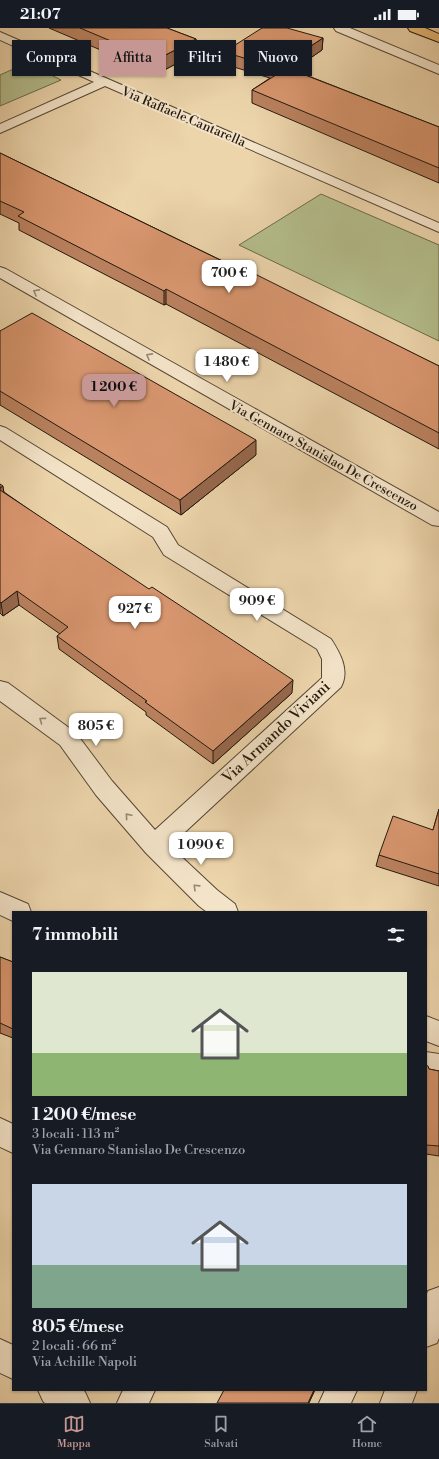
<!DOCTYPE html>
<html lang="it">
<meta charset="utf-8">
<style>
body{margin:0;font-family:"Libre Bodoni",serif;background:#242831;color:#f1f3f6;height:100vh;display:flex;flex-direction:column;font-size:15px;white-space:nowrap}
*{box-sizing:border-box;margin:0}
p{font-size:13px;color:#9ea1a6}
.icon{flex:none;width:22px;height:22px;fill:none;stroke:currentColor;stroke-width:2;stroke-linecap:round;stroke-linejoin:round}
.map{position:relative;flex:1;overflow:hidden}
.side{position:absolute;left:12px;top:883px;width:415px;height:480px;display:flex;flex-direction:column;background:#171b24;border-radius:0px;box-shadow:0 1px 3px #0004}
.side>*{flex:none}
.guide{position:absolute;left:12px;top:12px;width:415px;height:36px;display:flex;gap:8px}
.price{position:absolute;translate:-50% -34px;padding:0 9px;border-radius:8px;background:#fff;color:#222;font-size:13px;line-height:26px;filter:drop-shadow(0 1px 2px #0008)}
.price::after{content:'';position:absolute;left:50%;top:24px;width:12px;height:9px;margin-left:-6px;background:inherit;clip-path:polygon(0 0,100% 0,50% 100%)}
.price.active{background:#c59692;color:#111}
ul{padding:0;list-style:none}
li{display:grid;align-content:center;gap:8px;height:212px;padding:0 20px}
li span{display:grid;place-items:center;height:124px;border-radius:0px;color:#555}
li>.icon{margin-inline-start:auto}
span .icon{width:72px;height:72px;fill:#fffc;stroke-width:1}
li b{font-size:17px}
h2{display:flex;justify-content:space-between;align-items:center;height:48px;padding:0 20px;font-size:17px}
.tag{padding:0 14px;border-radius:0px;background:#171b24;box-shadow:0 1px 3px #0004;font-size:14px;line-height:36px}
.tag.active{background:#c59692;color:#111}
.status{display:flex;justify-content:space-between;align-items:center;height:28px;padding:0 20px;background:#171b24;direction:ltr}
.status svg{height:11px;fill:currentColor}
.dock{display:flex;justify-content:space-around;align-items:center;height:56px;border-top:1px solid #363941;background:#171b24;font-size:11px;color:#9ea1a6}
.dock a{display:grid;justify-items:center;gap:2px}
.dock .active{color:#c59692}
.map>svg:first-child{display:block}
</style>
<div class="status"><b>21:07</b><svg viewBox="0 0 49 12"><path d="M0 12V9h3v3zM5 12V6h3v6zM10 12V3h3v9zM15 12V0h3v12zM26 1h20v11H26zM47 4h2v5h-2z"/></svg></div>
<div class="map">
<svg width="439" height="1375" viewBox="0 0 439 1375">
<rect width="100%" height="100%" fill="#ecd4ab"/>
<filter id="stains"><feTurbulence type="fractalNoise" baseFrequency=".005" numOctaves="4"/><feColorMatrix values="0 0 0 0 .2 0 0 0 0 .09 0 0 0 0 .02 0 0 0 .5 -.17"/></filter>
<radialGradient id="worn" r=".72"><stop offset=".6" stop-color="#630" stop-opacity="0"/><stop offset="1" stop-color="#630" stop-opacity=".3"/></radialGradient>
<!-- green -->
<path fill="#b4bd8c" stroke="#6c6a4c" d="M27,35L61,52L0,78V47Z
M321,166L439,217V313L239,217Z"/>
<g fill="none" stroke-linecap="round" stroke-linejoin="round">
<defs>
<path id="street" d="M334,0H350L439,37V46L336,3Z
M0,4L439,195V204L105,58L0,105V96L94,54L0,12Z
M0,239L6,241L439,484V498L432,497L0,250Z
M0,398L6,400L167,499L178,517L331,611C340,625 350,642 341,659L170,818L217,862L235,876L238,884H207L199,878L146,825L96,767L60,717L0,673V653L8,655L76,705L112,753L155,802L322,650V631L317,621L164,527L153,509L0,412Z
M0,864L28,876L31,884H13V893L0,887Z
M426,988L439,993V1018L426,1013Z
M426,1024L439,1026V1052L426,1050Z
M0,1090L13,1096V1125L0,1119Z
M439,1259V1310L437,1315L426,1319V1268L428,1263Z
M0,1311L13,1317V1351L0,1345Z
M38,1362H83L85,1364L90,1375H45L43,1373Z
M123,1362H155L149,1375H117Z
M325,1362H357L351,1375H319Z
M385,1362H417L412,1375H380Z"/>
<path id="highway" d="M408,0H425L439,6V14L410,3Z"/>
</defs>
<!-- street casing -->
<use href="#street" stroke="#554734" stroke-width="2"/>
<!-- highway casing -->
<use href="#highway" stroke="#23180d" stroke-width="2"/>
<!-- street -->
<use href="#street" fill="#f3e3c8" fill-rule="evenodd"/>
<!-- highway -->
<use href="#highway" fill="#e6ba76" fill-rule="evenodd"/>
</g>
<!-- wall -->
<path fill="#ba815f" stroke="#23180d" d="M49,0H167L196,11V25L157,46Z
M323,10L322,22L293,42L439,99V155L252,75V62L270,50L224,36V24Z
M0,125L439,338V421L166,276L164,277L19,202V195L0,186Z
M0,303L256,427L181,487L0,377Z
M0,456L4,464L292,665L213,736L146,687V684L59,621L57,608L60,606L19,577L3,588L0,585Z
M439,781V858L376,838L379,827L433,802Z
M0,929L13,934V1010L0,1005Z
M426,1037L429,1041L439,1043V1128L426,1126Z"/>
<!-- shaded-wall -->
<path fill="#97694e" stroke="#23180d" d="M323,10L322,22L277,53V40Z
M196,11V25L157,46L156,32Z
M166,261V276L164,277V263Z
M256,412V427L181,487L180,472Z
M3,458L5,472L0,467V460Z
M17,563L19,577L3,588L1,575Z
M293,652L292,665L213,736V723Z
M314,1362H315L309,1375H308Z"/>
<!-- building -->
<path fill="#d8966f" stroke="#23180d" d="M80,0H167L196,11L156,32Z
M262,0H287L323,10L277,40L224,24Z
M287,40L439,99V140L252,62Z
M0,125L249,246L251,244L439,338V405L166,261L164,263L18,188L24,184L0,173Z
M32,285L256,412L180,472L0,363V303Z
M0,456L3,458L0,460Z
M0,462L149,561L152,559L293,652L213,723L145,674L147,673L57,608L68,599L17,563L1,575L0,574Z
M439,781V846L379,827L393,788L433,802Z
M0,929L13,934V1001L0,995Z
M426,1037L428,1038L429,1041L439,1043V1118L426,1117Z
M224,1362H314L308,1375H217Z"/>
<!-- one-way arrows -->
<defs><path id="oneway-chevron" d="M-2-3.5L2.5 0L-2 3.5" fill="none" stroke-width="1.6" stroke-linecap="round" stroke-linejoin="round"/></defs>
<g stroke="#958874">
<use href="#oneway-chevron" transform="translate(36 264) rotate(-151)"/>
<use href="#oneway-chevron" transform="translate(149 328) rotate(-151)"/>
<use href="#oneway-chevron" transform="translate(42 692) rotate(-144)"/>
<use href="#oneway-chevron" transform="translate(128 788) rotate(-131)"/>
<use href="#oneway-chevron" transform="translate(196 859) rotate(-136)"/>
</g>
<g text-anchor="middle" stroke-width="4" stroke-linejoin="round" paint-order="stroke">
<!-- far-street labels -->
<g font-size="13" fill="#23180d" stroke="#f3e3c8">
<text transform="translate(184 88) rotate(23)" y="5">Via Raffaele Cantarella</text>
<text transform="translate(324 427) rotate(29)" y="5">Via Gennaro Stanislao De Crescenzo</text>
</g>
<!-- street labels -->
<g font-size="15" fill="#23180d" stroke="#f3e3c8">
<text transform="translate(276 704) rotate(-43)" y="5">Via Armando Viviani</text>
</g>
</g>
<rect width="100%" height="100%" filter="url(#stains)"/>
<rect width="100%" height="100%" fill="url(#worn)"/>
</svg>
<b class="price" style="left:229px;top:266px">700 €</b>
<b class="price" style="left:227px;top:355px">1 480 €</b>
<b class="price active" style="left:114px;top:380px">1 200 €</b>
<b class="price" style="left:257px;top:594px">909 €</b>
<b class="price" style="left:135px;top:602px">927 €</b>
<b class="price" style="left:96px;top:719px">805 €</b>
<b class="price" style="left:201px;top:838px">1 090 €</b>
<div class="guide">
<a class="tag">Compra</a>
<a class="tag active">Affitta</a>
<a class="tag">Filtri</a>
<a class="tag">Nuovo</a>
</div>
<section class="side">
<h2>7 immobili<svg class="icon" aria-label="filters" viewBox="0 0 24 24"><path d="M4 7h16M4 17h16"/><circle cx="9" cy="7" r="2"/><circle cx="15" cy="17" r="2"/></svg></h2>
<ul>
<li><span style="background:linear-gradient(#dfe7d0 65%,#8fb573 0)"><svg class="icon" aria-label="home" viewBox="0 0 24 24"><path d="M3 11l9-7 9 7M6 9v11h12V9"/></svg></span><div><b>1 200 €/mese</b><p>3 locali · 113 m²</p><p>Via Gennaro Stanislao De Crescenzo</p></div></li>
<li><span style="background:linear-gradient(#c9d6e8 65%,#7fa58c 0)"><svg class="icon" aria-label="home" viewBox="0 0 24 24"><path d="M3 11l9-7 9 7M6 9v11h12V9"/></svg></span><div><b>805 €/mese</b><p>2 locali · 66 m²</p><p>Via Achille Napoli</p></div></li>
</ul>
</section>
</div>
<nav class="dock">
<a class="active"><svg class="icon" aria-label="map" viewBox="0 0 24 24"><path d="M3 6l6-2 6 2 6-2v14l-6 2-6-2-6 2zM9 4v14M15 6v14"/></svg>Mappa</a>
<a><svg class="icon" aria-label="saved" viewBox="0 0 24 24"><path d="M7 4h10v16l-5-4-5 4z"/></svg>Salvati</a>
<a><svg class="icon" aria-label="home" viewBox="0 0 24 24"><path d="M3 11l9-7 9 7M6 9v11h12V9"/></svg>Home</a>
</nav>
